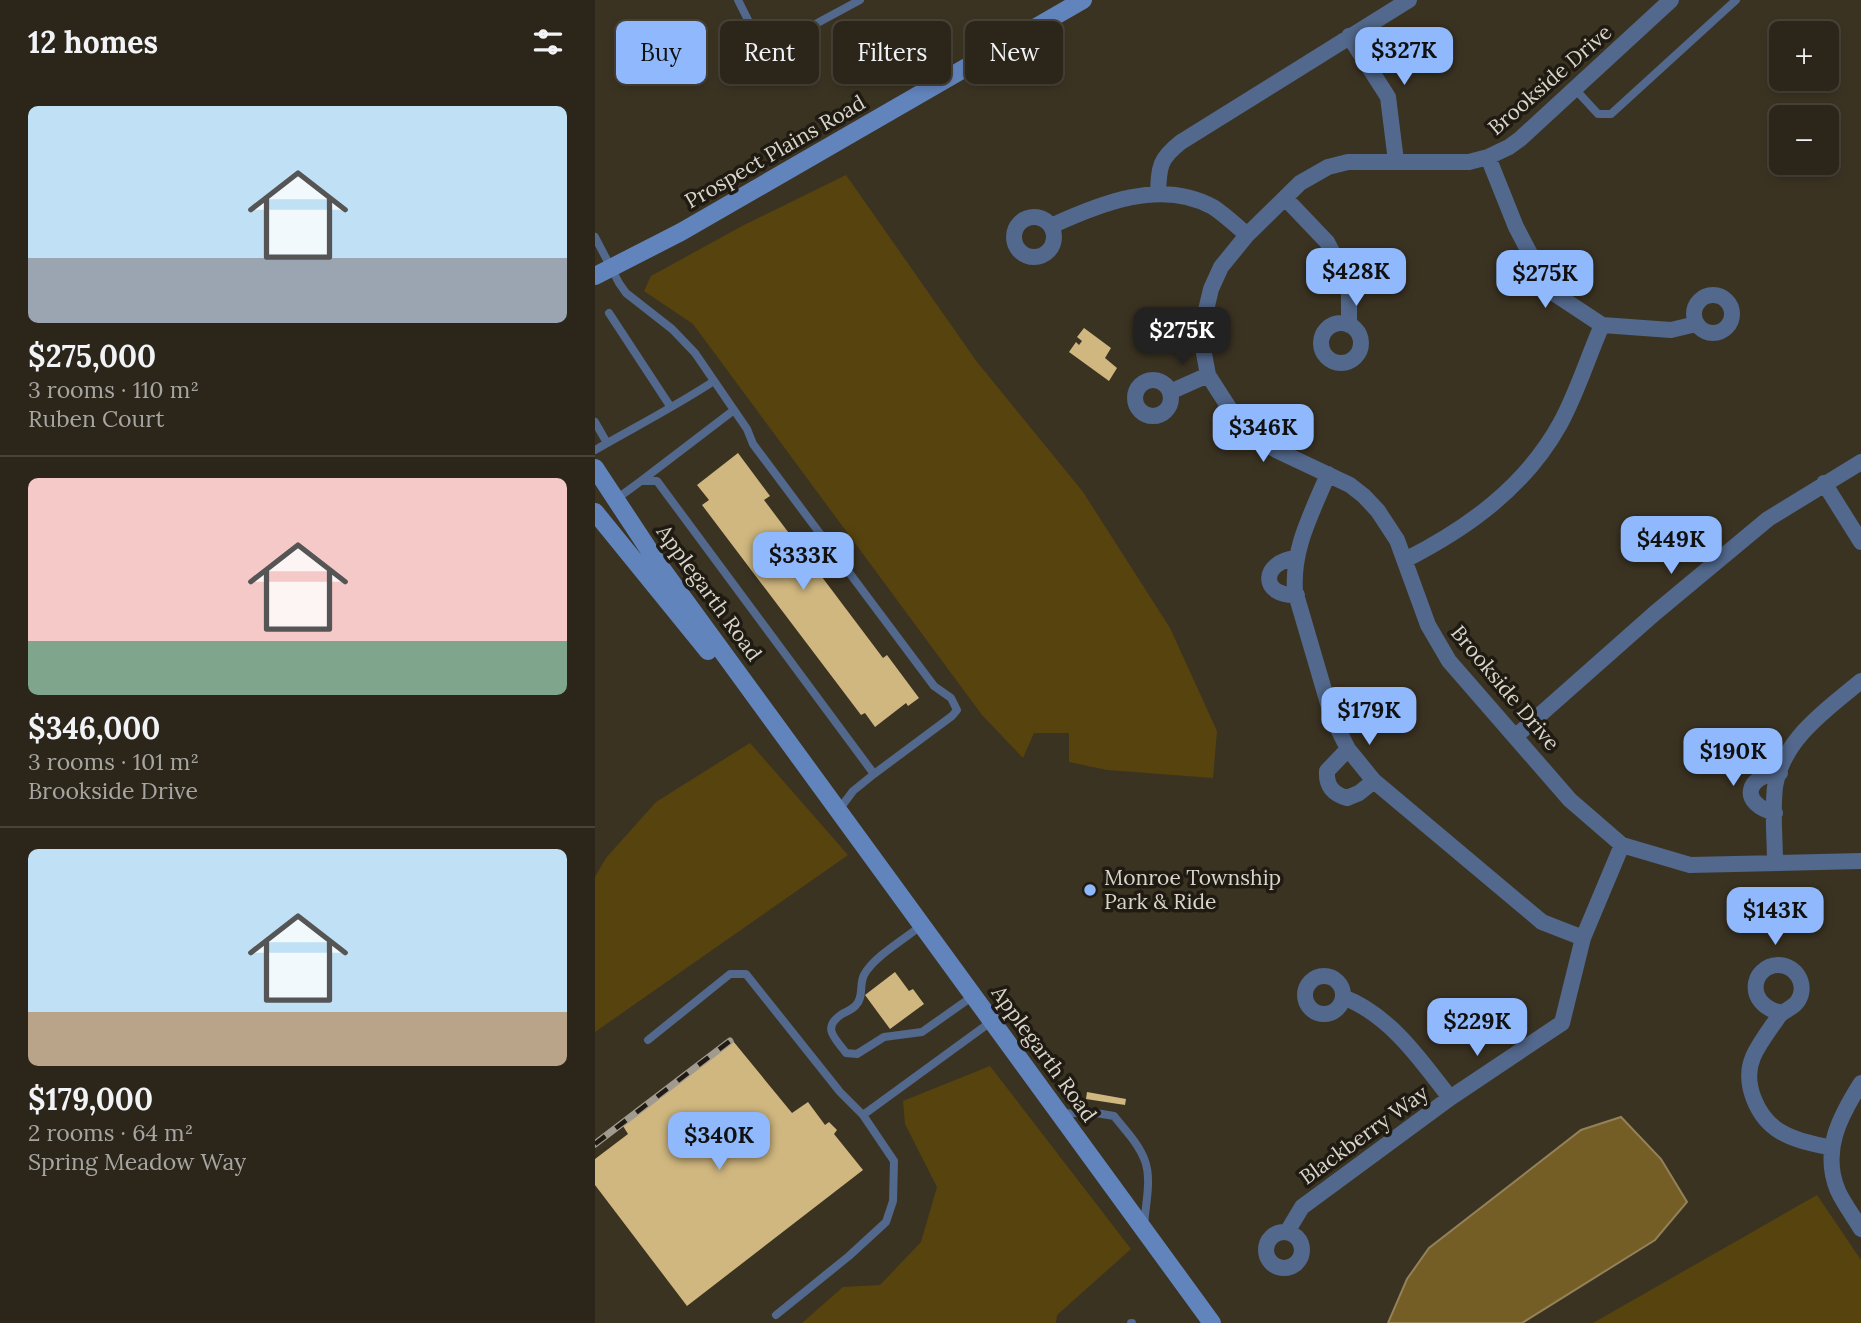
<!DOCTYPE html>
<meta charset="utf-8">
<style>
body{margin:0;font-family:Lora,serif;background:#342e23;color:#f1f3f6;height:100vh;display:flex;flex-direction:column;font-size:26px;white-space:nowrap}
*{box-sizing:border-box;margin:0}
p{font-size:23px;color:#a6a5a2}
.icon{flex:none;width:38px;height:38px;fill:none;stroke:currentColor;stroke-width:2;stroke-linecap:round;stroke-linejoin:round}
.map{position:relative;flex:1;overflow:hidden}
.details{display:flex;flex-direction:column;background:#2c261a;width:595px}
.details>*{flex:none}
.banner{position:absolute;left:21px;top:21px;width:665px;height:63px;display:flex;gap:14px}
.tools{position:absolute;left:1174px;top:21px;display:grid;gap:14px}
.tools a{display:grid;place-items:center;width:70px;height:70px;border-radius:10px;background:#2c261a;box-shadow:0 4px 10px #0003,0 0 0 2px #484339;font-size:35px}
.price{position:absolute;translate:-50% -60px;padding:0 16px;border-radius:14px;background:#8fb8fd;color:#111;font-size:23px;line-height:46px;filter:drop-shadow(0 2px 4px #0008)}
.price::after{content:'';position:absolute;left:50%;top:42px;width:21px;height:16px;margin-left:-10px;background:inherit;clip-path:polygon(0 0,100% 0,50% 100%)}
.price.selected{background:#222;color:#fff}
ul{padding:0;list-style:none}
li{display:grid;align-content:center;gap:14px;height:371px;padding:0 28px}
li+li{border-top:2px solid #484339}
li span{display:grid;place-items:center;height:217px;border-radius:10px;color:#555}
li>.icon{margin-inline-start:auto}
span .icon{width:126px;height:126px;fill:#fffc;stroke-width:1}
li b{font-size:30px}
h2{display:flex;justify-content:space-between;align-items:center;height:84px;padding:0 28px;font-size:30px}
.tag{padding:0 24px;border-radius:10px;background:#2c261a;box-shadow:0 4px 10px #0003,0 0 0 2px #484339;font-size:24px;line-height:63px}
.tag.selected{background:#8fb8fd;color:#111}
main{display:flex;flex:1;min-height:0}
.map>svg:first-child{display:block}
</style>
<main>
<section class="details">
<h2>12 homes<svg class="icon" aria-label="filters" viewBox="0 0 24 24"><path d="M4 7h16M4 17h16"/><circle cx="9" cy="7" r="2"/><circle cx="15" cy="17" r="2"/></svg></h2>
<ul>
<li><span style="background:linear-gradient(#bfe0f5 70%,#9aa5b1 0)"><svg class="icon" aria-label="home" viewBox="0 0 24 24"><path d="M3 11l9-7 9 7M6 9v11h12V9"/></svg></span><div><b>$275,000</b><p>3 rooms · 110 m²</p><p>Ruben Court</p></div></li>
<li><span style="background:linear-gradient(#f6c9c9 75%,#7fa58c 0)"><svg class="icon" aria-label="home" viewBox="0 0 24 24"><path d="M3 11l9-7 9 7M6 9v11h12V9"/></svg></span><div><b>$346,000</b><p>3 rooms · 101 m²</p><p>Brookside Drive</p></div></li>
<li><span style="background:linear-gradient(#bfe0f5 75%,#b9a48a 0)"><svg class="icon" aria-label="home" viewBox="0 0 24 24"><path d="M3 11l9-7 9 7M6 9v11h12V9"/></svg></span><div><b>$179,000</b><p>2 rooms · 64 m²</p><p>Spring Meadow Way</p></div></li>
</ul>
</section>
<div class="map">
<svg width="1266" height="1323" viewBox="0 0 1266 1323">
<rect width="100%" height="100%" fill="#3b3322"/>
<!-- green -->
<path fill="#57430e" d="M251,175L382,362L488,492L575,628L622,731L618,778L512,770L474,762V733H439L428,758L387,715L98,324L49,291L56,276L149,225Z
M155,743L253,855L0,1032V877L11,858L61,802Z
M395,1066L536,1249L462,1315L461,1323H207L248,1287L285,1285L326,1242L342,1187L310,1124L308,1101Z
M1222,1195L1266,1260V1323H998Z"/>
<!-- water -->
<path fill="#755d26" stroke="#938158" stroke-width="2" d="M1026,1117L1066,1159L1092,1202L1060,1240L927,1323H793L812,1279L834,1248L986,1130Z"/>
<!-- building -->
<path fill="#d0b77f" d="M489,328L516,348L510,358L522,368L514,381L474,352L481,342L484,345L487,341L482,337Z
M143,453L175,496L169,500L288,658L292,655L324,698L313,706L311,703L280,727L270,713L266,715L107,505L114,500L102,485Z
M300,972L314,991L318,989L329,1004L295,1029L270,995Z
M138,1041L197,1113L213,1102L230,1125L234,1122L242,1130L239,1134L268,1170L92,1306L0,1185V1159L33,1134L28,1126Z
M492,1092L531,1099L530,1105L491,1099Z"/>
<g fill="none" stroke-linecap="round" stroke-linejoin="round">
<!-- lane -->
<path stroke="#52688c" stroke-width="8" d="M143,0L165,44L176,48L265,0
M980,89L1003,114H1016L1141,0
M0,237L24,283L31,293L77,329L100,353L152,429L158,444L339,686L356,698L362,710L357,716L279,774L62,481H46L20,500
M14,313L75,406
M0,422L12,443
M0,450C40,427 81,406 119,381
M46,481L139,410
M243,811L258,791L279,774
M327,925C311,938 278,957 269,975C264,984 269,997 261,1005C258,1009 251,1012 247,1014C226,1028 240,1038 251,1053L262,1054L289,1037L327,1032L378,996
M53,1040L135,974H151L245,1092L268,1115L397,1021
M465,1114L495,1112L519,1116C530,1130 544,1144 550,1161C557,1180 550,1207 549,1226
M181,1315L254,1256L291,1222L298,1201L299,1161L268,1115
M536,1323H537"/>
<!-- street -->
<path stroke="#52688c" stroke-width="16" d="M1076,0L925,139L914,147L893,157L874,162H753L733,167L705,183L652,235L626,267L616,289L607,327L608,348L613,375L640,417L658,436L681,450L755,485L769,496L783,511L802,540L833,625L854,661L975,800L1027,845L1095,865L1266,861
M754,36L793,97L801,161
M893,157L921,227L954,290L1007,325L1076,330L1101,324
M563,194C564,167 564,159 586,142L814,0
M690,198L732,242L754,284V325
M419 237a20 20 0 1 1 40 0a20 20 0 1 1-40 0Z
M456,226C504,204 566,178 618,207C630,215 641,225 652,235
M1099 314a19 19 0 1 1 38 0a19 19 0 1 1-38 0Z
M726 343a20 20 0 1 1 40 0a20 20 0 1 1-40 0Z
M540 398a18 18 0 1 1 36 0a18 18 0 1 1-36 0Z
M575,392L613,375
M733,474C717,513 697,548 700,591L737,717L753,749L779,781L947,922L988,938
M1229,483L1266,542
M701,558C665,562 665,597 702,595
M810,560C873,528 930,487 965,424C982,393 993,357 1007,325
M921,736L1060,613L1173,519L1266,462
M753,749L732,771C731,786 738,794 752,798L764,793L779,781
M1180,813C1144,804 1150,775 1185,773
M1180,863C1180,838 1177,812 1180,787C1188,739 1231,710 1266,681
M710 995a19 19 0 1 1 38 0a19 19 0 1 1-38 0Z
M748,997C795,1015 826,1060 855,1098
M1187,1013C1149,1005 1156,966 1183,965C1201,965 1212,984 1204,999C1200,1008 1190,1009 1184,1016C1176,1028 1164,1043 1158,1057C1147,1083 1162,1118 1186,1132C1201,1141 1220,1144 1237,1148
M1266,1083C1245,1116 1226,1151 1243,1191C1249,1204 1259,1217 1266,1229
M671 1250a18 18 0 1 1 36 0a18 18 0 1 1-36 0Z
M692,1232L707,1207L855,1098L967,1023L988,938L1027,845"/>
<!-- secondary -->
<path stroke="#6284bd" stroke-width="18" d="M0,276L86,232L488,0
M0,468L62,562L617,1323
M0,512L113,651"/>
<defs>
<path id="rail" d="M0,1144L135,1041"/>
</defs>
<!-- rail casing -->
<use href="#rail" stroke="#a19b8f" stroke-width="7"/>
<!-- rail -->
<use href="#rail" stroke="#1f1b13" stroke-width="4.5" stroke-dasharray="13" stroke-linecap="butt"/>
</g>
<!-- markers -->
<circle fill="#8fb8fd" stroke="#1f1b13" stroke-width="2.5" cx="495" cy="890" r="7"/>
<g text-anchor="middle" stroke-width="7" stroke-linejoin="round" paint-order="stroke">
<!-- street labels -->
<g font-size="21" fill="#dad5cb" stroke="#1f1b13">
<text transform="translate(955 80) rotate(-41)" y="7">Brookside Drive</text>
<text transform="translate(180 152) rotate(-30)" y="7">Prospect Plains Road</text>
<text transform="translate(114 593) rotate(54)" y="7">Applegarth Road</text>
<text transform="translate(910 688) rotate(50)" y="7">Brookside Drive</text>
<text transform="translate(449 1054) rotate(54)" y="7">Applegarth Road</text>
<text transform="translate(769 1135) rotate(-36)" y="7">Blackberry Way</text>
</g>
<!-- poi labels -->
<g font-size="21" fill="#dad5cb" stroke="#1f1b13" text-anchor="start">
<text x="509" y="885">Monroe Township<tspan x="509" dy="24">Park &amp; Ride</tspan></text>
</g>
</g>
</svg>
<div class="tools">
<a>+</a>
<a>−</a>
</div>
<b class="price" style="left:809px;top:87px">$327K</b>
<b class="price" style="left:761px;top:308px">$428K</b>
<b class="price" style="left:950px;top:310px">$275K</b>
<b class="price selected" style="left:587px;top:367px">$275K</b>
<b class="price" style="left:668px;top:464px">$346K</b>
<b class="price" style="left:1076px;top:576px">$449K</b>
<b class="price" style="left:208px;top:592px">$333K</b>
<b class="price" style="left:774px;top:747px">$179K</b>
<b class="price" style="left:1138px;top:788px">$190K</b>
<b class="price" style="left:1180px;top:947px">$143K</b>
<b class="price" style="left:882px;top:1058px">$229K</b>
<b class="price" style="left:124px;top:1172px">$340K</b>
<div class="banner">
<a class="tag selected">Buy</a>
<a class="tag">Rent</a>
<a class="tag">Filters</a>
<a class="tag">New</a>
</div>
</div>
</main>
